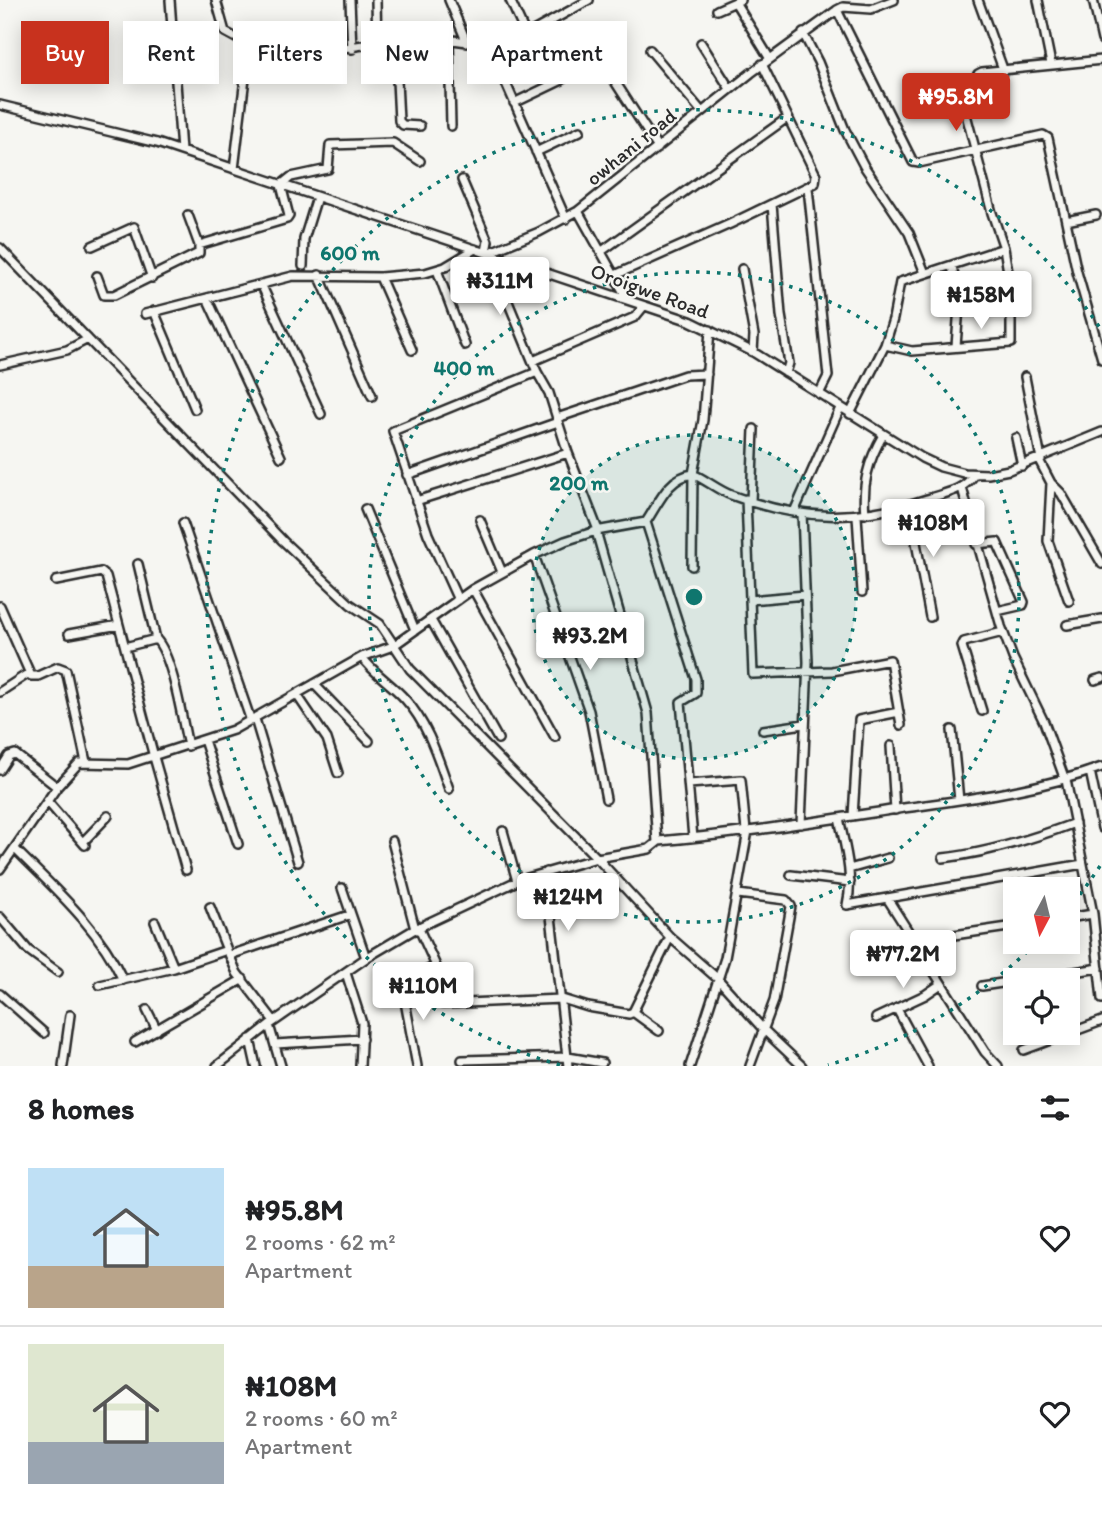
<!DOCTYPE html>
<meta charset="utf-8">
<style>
body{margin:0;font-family:Itim,sans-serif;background:#f6f6f6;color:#202124;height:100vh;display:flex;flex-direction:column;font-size:26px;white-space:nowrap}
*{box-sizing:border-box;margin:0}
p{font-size:23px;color:#757577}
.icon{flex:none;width:38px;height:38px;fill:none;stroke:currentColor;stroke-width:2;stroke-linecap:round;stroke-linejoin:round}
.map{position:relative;height:1066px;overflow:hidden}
.panel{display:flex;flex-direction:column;background:#fff;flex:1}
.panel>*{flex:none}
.top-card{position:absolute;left:21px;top:21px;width:700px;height:63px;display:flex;gap:14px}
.needle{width:46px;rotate:187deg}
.fabs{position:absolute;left:1003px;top:877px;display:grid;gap:14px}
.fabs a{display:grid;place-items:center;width:77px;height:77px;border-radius:0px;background:#fff;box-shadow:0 4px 18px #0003;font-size:35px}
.price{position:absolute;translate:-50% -60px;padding:0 16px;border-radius:7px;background:#fff;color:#222;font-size:23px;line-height:46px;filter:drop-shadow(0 2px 4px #0008)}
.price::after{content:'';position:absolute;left:50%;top:42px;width:21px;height:16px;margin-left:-10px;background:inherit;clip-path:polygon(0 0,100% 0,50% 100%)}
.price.selected{background:#c8321e;color:#fff}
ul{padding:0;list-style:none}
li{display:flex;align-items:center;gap:21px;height:175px;padding:0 28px}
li+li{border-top:2px solid #e0e0e0}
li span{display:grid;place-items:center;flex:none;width:196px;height:140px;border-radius:0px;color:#555}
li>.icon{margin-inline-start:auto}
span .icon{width:84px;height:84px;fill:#fffc;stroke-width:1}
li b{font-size:30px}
h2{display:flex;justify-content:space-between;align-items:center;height:84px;padding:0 28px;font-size:30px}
.pill{padding:0 24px;border-radius:0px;background:#fff;box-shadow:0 4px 18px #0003;font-size:24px;line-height:63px}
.pill.selected{background:#c8321e;color:#fff}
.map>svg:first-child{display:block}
</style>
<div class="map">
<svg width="1102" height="1066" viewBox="0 0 1102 1066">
<rect width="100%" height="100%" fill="#f6f6f2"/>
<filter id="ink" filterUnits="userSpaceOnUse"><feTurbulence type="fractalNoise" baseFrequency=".0143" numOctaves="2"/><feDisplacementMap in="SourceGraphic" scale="14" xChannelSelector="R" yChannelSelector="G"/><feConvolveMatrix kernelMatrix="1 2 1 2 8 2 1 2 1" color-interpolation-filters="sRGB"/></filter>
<g filter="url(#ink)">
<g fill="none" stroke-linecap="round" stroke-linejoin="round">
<defs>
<path id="minor" d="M170,0L181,151
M216,0L225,32L249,45L336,49L424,36L489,45L526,35L589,0
M350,0L352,49
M376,0L377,45
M449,0L467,43
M510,0L526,35
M978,0L1003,69
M1038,0L1051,64
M1093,0L1102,40
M735,2L770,59
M717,10L740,0
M837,10L913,162L919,163L1043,135L1048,138L1077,272L1102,359
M803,33L818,62L845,130L864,166L909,233L925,273
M395,40L399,121L403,125L420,126
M449,40L451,126
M701,43L730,89
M489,45L566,219
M650,50L702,112
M601,60L658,148
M514,103L562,80
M0,105L157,143L690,321L753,352L922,458L941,467L964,473L988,474L1009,470L1102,432
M536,152L580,131
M234,169L249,45
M462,180L488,241L486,252
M808,188L828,376L819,394
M772,204L781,315L789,363L786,373
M578,211L628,300
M188,215L199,245
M1066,221L1096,215
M92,246L134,227L152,278
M0,248L283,541L350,604L380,624L410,669L597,858L670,937L718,979L763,1029L802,1066
M602,251L787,118
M952,265L959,307L956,346
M303,266L304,239L317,197
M742,269L754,335L753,352
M437,270L465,345
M319,275L372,396
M615,275L730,224L815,183L816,175L762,64
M97,276L104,295H114L199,253V245L287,219L289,216L281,185L291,177L328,169L330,145L393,143L420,161
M380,277L412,350
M261,284L321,414
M207,298L281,457
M154,311L195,409
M145,314L293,276L380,277L425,273L445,267L475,249
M885,345L912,351L1011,343V290L1004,248L992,213L963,103L978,74L982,72L1102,60
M533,361L635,317L644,306
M0,365L67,350L88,339
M1025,377L1041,459
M850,414L885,345L893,319L900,282L1004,248
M557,418L685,375L707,374
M1016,438L1022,466
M1039,460L1051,483L1061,493L1102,564
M407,475L558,422
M1051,483L1048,541L1069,601
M962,488L1001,626L1013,658L1044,722L1065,780
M746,499L753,674L832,671L890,660L901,725
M416,501L568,453
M751,501L754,429
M909,505L930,617
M365,509L415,630
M794,512L840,408
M865,514C862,484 868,461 883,435
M857,516L862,592
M480,520L502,572
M646,522L696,679V693L681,702L693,838
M183,523L251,721
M598,530L568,453L549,393L537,372L488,253L539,232L578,211L751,73L837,10L843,7L871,9L894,0
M596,531L648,713L657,842
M976,544L997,542L1024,602L1023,605L997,611
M534,555L589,711L606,799
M138,564L156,639
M692,566L693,474L703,420L710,330
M56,581L101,572L106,576L154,757L186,870
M473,589L555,737
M458,600L428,534L393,431L537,372
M750,600L805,595
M0,606L31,676H38L58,667L66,670L86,762
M431,620L498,739
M1067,625L1102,619
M69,634L119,625
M125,647L156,639C173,657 182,720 188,746
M362,657C374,674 392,684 405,699C428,724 438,758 449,789
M1095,680L1102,678
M314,684L369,741
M0,692L29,673
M297,695L327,739L338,773
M982,711L962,646L964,642L1003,632
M255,719L298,862
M763,730L804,724
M952,730L959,800
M204,740L238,844
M891,746L895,810
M0,770L9,756L15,754L57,787
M1090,771L1102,828
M1066,780L1093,914L1102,999
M689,784L741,780L746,831
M47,801L85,845
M853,816L859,720L899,712
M839,818C845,847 854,876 847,905L1083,864
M801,824L808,662L802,513
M503,831L517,881
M392,841L415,929L420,931L436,966L421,973L404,977L401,980L417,1066
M83,842L108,816
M15,849C55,889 99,928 123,980
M943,858C988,853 1032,839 1075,823
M0,869L57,787L79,763L128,764L233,730L362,657L393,646L473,589L534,555L565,541L596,531L646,522C659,503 668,477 693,474C706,480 718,490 731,495C800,521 858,522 927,499C945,493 963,491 974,475
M849,869L888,858
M546,872L568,1066
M791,875L850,882
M342,888L366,958
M738,894L786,900L791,906L774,1001L750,1066
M887,898L985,1052L998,1066
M0,917L28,950L58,972
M1068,918L1093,914
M155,922L174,968
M954,935L1015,926
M229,954L237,973L274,1021
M230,955L349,915
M866,966L912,938
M346,973L362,1023L360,1066
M1025,980L1099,968
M100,985L174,968L227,950L210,907
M982,986L1015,981
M0,994L44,1033
M443,1004L562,999L588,1007L629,1014L633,1012L659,1031
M897,1009L928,1066
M147,1010L157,1030
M633,1012L670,937
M876,1018L925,995L941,984
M269,1025L281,1066
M250,1039L256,1066
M135,1042L243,979
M275,1044L362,1039
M1024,1050L1102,1021
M462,1060L568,1057L602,1063
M63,1066L70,1015
M217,1066L269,1025L366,958L415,929L517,881L597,858L649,849L659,841C739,834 818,821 898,809C967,799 1036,791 1102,767
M690,1066L725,958L748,831"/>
</defs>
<!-- minor casing -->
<use href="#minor" stroke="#2b2b2b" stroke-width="12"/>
<!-- minor -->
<use href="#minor" stroke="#f6f6f2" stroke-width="7"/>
</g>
</g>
<!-- distance rings -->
<circle cx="694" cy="597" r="162" fill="#0f766e" fill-opacity=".12"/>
<g fill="none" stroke="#0f766e" stroke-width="3.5" stroke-dasharray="3.5 7">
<circle cx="694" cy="597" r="162"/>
<circle cx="694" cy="597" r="325"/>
<path d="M1100 866A487 487 0 0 1 1070 907M1035 944A487 487 0 0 1 828 1065M560 1065A487 487 0 1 1 1100 328"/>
</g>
<g text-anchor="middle" stroke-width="5" stroke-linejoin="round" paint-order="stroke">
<!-- street labels -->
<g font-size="21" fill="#2b2b2b" stroke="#f6f6f2">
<text transform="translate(631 147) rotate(-39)" y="7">owhani road</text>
<text transform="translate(650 291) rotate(20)" y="7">Oroigwe Road</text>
</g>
</g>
<circle cx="694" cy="597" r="10" fill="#0f766e" stroke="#f6f6f2" stroke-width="3.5"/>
<g font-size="21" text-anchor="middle" font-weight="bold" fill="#0f766e" stroke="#f6f6f2" stroke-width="5" stroke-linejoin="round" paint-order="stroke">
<text x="350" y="260">600 m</text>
<text x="464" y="375">400 m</text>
<text x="579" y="490">200 m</text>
</g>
</svg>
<div class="fabs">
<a><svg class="needle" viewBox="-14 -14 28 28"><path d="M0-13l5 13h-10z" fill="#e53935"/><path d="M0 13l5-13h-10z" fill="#757577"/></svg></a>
<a><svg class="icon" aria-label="locate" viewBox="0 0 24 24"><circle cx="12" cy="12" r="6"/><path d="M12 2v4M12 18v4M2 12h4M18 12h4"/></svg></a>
</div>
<b class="price selected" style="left:956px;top:133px">₦95.8M</b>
<b class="price" style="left:500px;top:317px">₦311M</b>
<b class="price" style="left:981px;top:331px">₦158M</b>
<b class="price" style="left:933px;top:559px">₦108M</b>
<b class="price" style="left:590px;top:672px">₦93.2M</b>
<b class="price" style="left:568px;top:933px">₦124M</b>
<b class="price" style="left:903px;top:990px">₦77.2M</b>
<b class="price" style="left:423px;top:1022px">₦110M</b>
<div class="top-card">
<a class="pill selected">Buy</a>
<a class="pill">Rent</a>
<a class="pill">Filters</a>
<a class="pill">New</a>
<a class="pill">Apartment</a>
</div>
</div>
<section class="panel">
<h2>8 homes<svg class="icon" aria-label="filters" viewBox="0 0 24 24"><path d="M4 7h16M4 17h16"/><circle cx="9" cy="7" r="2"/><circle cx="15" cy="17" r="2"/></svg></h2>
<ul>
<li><span style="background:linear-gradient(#bfe0f5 70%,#b9a48a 0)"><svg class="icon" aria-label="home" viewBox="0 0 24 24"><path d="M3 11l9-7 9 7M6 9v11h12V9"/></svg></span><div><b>₦95.8M</b><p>2 rooms · 62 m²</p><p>Apartment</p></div><svg class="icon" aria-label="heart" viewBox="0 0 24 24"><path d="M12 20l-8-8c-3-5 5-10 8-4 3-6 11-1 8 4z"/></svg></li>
<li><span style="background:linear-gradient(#dfe7d0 70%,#9aa5b1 0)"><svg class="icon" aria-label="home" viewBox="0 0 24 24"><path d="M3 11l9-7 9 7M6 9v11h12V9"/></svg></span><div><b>₦108M</b><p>2 rooms · 60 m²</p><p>Apartment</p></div><svg class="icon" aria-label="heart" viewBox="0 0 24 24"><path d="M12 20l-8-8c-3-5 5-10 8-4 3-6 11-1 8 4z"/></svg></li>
</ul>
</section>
